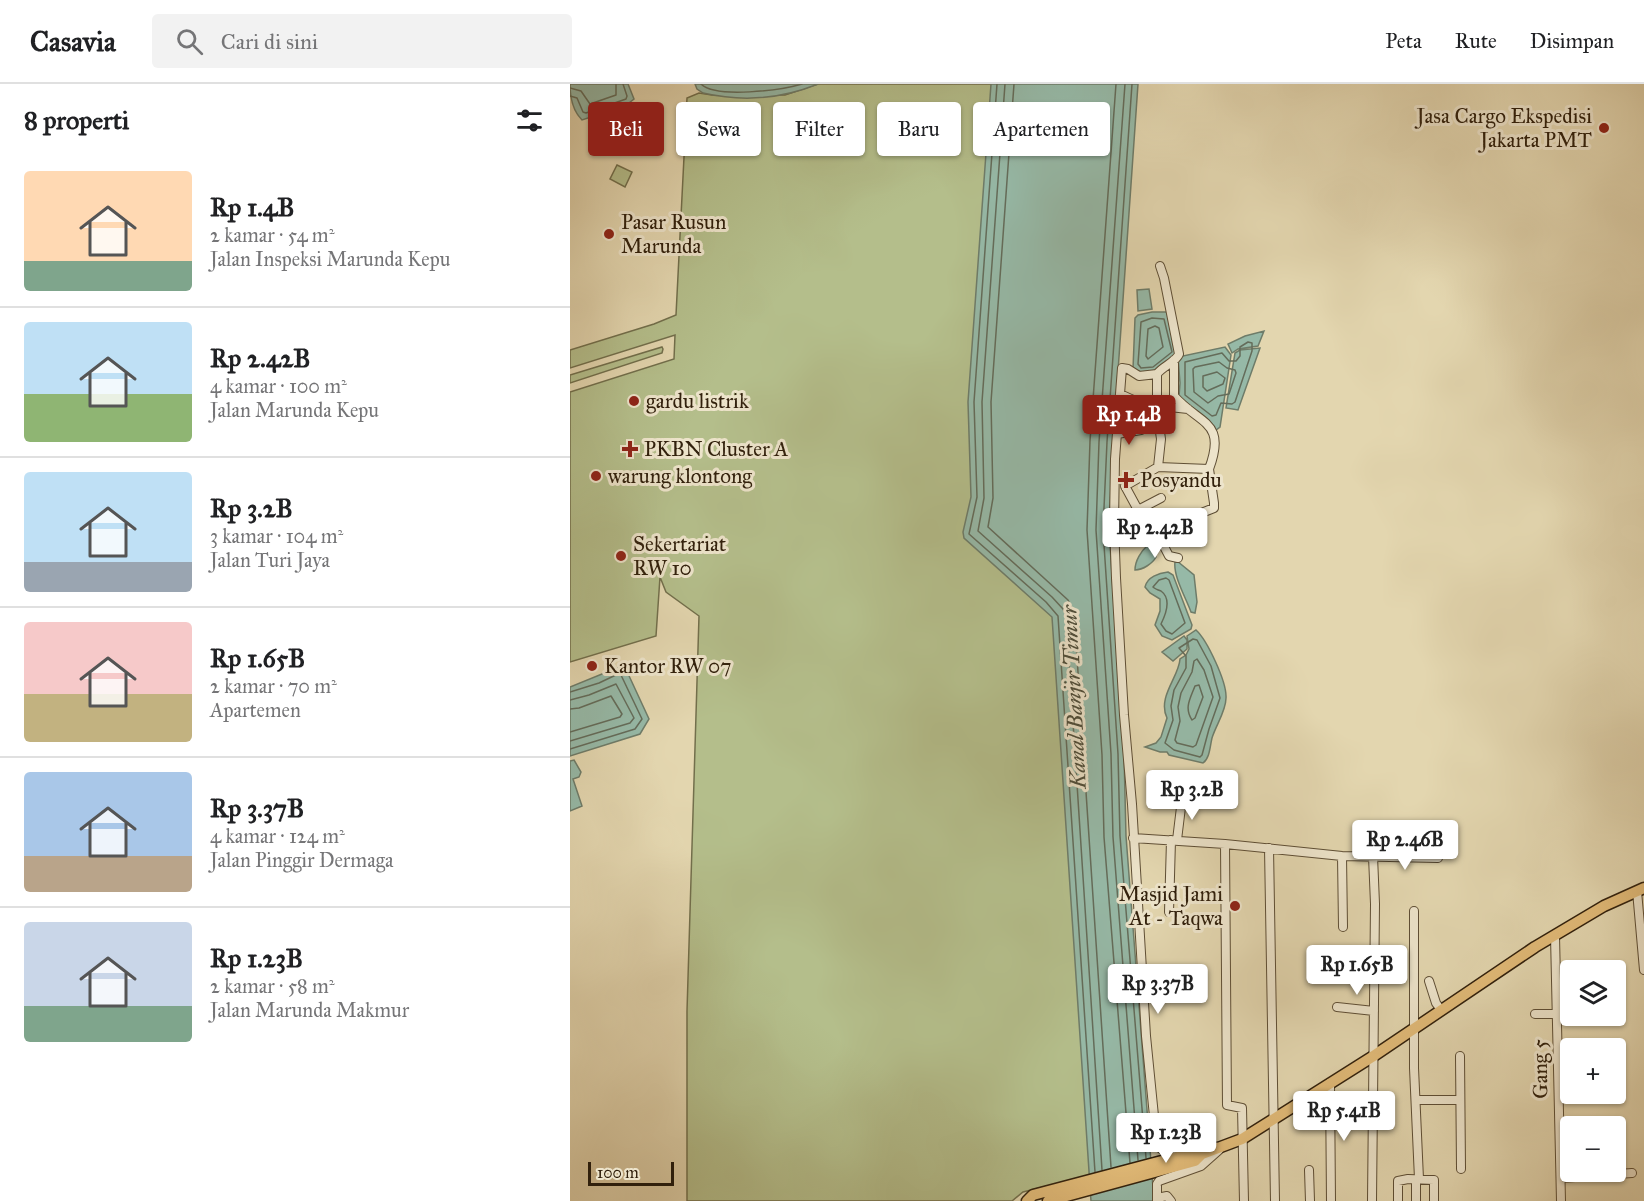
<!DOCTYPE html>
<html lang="id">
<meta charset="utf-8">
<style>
body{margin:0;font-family:"IM FELL Great Primer",serif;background:#f2f2f2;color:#202124;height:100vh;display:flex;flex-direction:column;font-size:22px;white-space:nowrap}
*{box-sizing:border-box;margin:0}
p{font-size:20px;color:#757577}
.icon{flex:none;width:33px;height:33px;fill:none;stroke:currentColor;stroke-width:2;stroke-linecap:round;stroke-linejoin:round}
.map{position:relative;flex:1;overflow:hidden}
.drawer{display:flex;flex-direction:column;background:#fff;width:570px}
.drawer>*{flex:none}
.guide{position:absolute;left:18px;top:18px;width:570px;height:54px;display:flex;gap:12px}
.buttons{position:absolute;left:990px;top:876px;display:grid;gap:12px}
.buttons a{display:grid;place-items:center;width:66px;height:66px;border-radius:6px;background:#fff;box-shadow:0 2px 4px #0004;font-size:30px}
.scale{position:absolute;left:18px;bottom:15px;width:86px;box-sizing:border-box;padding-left:6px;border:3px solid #31200c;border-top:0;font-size:16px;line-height:21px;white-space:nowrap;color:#31200c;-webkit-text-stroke:4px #ede4cb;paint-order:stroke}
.price{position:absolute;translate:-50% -51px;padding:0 14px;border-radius:6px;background:#fff;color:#222;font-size:20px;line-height:39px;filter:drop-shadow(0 2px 3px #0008)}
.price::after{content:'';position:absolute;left:50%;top:36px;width:18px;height:14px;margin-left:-9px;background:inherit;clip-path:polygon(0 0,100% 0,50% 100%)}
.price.current{background:#8f2418;color:#fff}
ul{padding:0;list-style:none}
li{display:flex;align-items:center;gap:18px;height:150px;padding:0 24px}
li+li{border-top:2px solid #e0e0e0}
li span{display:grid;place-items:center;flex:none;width:168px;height:120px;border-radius:6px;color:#555}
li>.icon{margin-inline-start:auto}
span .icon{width:72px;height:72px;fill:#fffc;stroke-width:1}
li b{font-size:26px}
h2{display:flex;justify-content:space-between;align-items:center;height:72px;padding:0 24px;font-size:26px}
.tag{padding:0 21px;border-radius:6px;background:#fff;box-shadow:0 2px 4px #0004;font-size:21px;line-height:54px}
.tag.current{background:#8f2418;color:#fff}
header{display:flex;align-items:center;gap:36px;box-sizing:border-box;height:84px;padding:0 30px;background:#fff;border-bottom:2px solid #e0e0e0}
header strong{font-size:28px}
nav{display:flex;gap:33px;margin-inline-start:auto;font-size:21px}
.search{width:420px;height:54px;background:#f2f2f2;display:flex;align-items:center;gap:15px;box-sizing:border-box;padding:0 21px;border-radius:6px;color:#757577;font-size:22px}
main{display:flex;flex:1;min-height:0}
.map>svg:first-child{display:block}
</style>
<header>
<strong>Casavia</strong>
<div class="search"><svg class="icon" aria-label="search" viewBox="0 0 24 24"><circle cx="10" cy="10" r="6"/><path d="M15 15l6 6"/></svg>Cari di sini</div>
<nav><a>Peta</a><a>Rute</a><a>Disimpan</a></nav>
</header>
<main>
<section class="drawer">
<h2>8 properti<svg class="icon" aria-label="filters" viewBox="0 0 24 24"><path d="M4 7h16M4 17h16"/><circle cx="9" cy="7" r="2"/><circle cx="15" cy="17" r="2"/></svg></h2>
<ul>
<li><span style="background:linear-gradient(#ffd9b3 75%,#7fa58c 0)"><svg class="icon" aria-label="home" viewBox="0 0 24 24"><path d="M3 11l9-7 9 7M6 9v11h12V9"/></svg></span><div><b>Rp 1.4B</b><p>2 kamar · 54 m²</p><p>Jalan Inspeksi Marunda Kepu</p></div></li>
<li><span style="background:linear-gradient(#bfe0f5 60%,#8fb573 0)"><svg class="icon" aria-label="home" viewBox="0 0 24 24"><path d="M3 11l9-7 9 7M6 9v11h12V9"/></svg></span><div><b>Rp 2.42B</b><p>4 kamar · 100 m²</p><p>Jalan Marunda Kepu</p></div></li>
<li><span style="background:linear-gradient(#bfe0f5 75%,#9aa5b1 0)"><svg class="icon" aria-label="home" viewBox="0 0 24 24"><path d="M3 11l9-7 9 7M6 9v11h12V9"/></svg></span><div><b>Rp 3.2B</b><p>3 kamar · 104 m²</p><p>Jalan Turi Jaya</p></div></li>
<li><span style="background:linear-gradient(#f6c9c9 60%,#c2b280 0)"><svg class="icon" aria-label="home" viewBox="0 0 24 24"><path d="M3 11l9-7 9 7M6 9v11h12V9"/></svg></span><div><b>Rp 1.65B</b><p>2 kamar · 70 m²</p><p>Apartemen</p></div></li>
<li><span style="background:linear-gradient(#a9c7e8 70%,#b9a48a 0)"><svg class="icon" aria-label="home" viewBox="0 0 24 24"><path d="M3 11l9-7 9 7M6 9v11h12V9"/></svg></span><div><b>Rp 3.37B</b><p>4 kamar · 124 m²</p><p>Jalan Pinggir Dermaga</p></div></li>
<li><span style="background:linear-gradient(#c9d6e8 70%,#7fa58c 0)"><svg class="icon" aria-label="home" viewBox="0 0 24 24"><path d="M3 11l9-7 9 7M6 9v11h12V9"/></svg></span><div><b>Rp 1.23B</b><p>2 kamar · 58 m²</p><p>Jalan Marunda Makmur</p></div></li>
</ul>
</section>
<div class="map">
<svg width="1074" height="1117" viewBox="0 0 1074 1117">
<rect width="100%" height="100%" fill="#e3d6af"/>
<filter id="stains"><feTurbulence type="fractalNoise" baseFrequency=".00333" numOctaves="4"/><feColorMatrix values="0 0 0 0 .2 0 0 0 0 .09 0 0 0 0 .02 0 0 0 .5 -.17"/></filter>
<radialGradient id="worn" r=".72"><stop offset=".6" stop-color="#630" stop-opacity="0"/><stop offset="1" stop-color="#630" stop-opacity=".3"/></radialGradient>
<!-- green -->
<path fill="#b4be8b" stroke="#726f4c" stroke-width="1.5" d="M248,0H425L485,529L522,1091L453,1108L442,1117H117V927L129,532L96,508L90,493L86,552L0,578V308L104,275L105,251L0,284V266L84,240L106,231L117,14L129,9L142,11H215Z
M47,81L62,88L55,103L40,95Z
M92,263L93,265L92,269L0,299V291Z"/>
<!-- water -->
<path fill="#96b9a7" stroke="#6e7c69" stroke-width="1.5" d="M0,0H58L64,15L55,22L12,36C3,27 0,12 0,0Z
M125,0H248C211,15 172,18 133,9L127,5Z
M421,0H568L543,359L539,446L554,670L556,752L584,1117H521L482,533L394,454L393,448L401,413L398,318Z
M579,205L582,225L568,227L567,206Z
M582,228H599L609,271L586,288L569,291L563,285L565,234L568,231Z
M694,247L688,262L668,265L662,269L658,260L675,252Z
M655,263L661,271L650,343L646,346L609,313L610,299L608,273Z
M690,264L668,326L656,324L665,269L670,266Z
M578,461L586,473C583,479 573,486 565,486C565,477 571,467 578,461Z
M607,477L624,491L627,518L625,529L621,528C616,514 603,492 605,478Z
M598,488L603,491L622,541L621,545L602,556L592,552L585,541L590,527V515L580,509L575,503C577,493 589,489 598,488Z
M626,546C637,556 657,598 656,614C656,627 646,641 642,654C640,662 640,674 633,679L599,671L597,668H590L575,663L586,659L591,653L597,634C587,613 609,593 610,575L616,571L619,565L617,552Z
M614,552L617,556V565L603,577L592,568Z
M54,581L79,635L70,650L0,672V603Z
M4,676L11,688L9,693L3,695L12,722L0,727V677Z"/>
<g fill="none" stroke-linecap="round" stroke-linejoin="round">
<!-- shore -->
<path stroke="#646c5a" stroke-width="1.5" d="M131,0C146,15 212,6 232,0
M427,0L404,318L407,413L399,450L476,518L488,532L525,1088
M435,0L412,318L414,414L408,447L482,513L493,525L496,530L532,1086
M444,0L421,318L423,414L418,443L498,516L504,528L541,1083
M546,0L520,357L517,446L532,671L534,753L560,1079
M555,0L529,358L526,446L541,670L543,753L568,1076
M562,0L537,358L533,446L548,670L550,752L576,1074
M0,4L11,7L20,20L46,11V0
M0,12L7,14L13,28L16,29L56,15L57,12L53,0
M582,234L594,235L602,268L583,283L571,284L568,280L571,238Z
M585,242L589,244L593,263L578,275L576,272L578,245Z
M678,258L682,259V267L665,318L662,320L651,319L646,331L642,332L615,311V278L652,269L659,277H666L670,272V263Z
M649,278L657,284L665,286L666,289L659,310L648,312L638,319L624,308L623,285L625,283Z
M647,288L655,294L653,300L637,307L633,303V292Z
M596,494L599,496L615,539L602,550L596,547L591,540C595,532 602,515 591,507C588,506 585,505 583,503L589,496Z
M623,555L627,556L641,582L650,614L639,645L632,671L630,673L604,666L595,659L603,636L601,622L604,606L616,584V572L609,564Z
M627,575L634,586L643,613L626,661L623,663L607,659L605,656L610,637L608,623L611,609L622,588L624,577Z
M629,601L633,613L625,634L622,636C614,624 620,615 625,602Z
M0,608L29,599L50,589L72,635L65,645L0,665
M0,616L19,611L46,600L64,634L60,639L0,657
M0,625L9,624L41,612L52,630L50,633L0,648"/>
<defs>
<path id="minor" d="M604,276V312C630,341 657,337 639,385
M587,290L569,292L558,285L552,284L545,375L544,440L546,494L554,631L562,720L576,952L587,1062L594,1067L629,1060L648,1063
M550,310L572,320L618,325
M547,350L571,346L588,335
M591,414L568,426L586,447L599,472L608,474
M568,426L555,402L588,383
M586,447L644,424V419L639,385L588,383L591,355L587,327V290C593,282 606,278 609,270L594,194L590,182
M563,754L655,760L772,772L868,774
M607,756L612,715
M655,760L657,1021L672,1024L674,1117
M699,764L705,1117
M772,772L773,843
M825,773V745
M1067,807L1074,886
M844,827V984L849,1095
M599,828L601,756
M985,852L991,1117
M859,897L866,919L871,926
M767,923L804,927
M965,930H987
M890,972L891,1085
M760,999L761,1117
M846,1016H890
M739,1086L740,1117
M991,1094L1062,1089
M587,1114L597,1112L601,1117
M587,1117V1100L589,1097L631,1082L649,1066
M802,1117L805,820L803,772
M828,1117V1097L838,1095L864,1096V1117
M846,1117V1095"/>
<path id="major" d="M457,1117L463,1111L622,1069L632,1070
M478,1117L625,1077L632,1070L672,1055L802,973L965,863L1034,822L1074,804"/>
</defs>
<!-- minor casing -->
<use href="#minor" stroke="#5e4e35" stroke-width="10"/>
<!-- major casing -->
<use href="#major" stroke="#31200c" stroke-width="13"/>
<!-- minor -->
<use href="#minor" stroke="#ede4cb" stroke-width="8"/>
<!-- major -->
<use href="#major" stroke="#e2bb78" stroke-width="10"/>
</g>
<!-- markers -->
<g fill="#8f2418" stroke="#ede4cb" stroke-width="2">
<circle cx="1034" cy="44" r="6"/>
<circle cx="39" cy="150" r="6"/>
<circle cx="64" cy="317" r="6"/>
<path d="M57 356h6v6h6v6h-6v6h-6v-6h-6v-6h6z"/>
<circle cx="26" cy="392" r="6"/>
<path d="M553 387h6v6h6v6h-6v6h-6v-6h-6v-6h6z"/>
<circle cx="51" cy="472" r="6"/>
<circle cx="22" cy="582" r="6"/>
<circle cx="665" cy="822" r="6"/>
</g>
<g text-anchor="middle" stroke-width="6" stroke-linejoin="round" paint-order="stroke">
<!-- poi labels -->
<g font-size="21" fill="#31200c" stroke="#ede4cb" text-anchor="start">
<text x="1022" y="39" text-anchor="end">Jasa Cargo Ekspedisi<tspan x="1022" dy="24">Jakarta PMT</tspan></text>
<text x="51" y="145">Pasar Rusun<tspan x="51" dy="24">Marunda</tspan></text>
<text x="76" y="324">gardu listrik</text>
<text x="74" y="372">PKBN Cluster A</text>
<text x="38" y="399">warung klontong</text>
<text x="570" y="403">Posyandu</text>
<text x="63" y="467">Sekertariat<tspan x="63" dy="24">RW 10</tspan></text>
<text x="34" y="589">Kantor RW 07</text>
<text x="653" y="817" text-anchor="end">Masjid Jami<tspan x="653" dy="24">At - Taqwa</tspan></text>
</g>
<!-- street labels -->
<g font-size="21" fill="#31200c" stroke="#ede4cb">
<text transform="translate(970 985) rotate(-91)" y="7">Gang 5</text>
</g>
<!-- water labels -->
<g font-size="22" font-style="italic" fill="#4f4e3a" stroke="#ede4cb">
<text transform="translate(503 613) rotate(-93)" y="8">Kanal Banjir Timur</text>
</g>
</g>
<rect width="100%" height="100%" filter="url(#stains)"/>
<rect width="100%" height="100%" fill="url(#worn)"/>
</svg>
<div class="buttons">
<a><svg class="icon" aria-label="layers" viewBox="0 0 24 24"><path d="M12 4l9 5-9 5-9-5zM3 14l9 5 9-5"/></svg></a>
<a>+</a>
<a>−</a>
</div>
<div class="scale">100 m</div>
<b class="price current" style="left:559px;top:362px">Rp 1.4B</b>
<b class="price" style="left:585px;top:475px">Rp 2.42B</b>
<b class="price" style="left:622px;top:737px">Rp 3.2B</b>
<b class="price" style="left:835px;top:787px">Rp 2.46B</b>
<b class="price" style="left:787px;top:912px">Rp 1.65B</b>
<b class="price" style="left:588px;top:931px">Rp 3.37B</b>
<b class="price" style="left:774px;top:1058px">Rp 5.41B</b>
<b class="price" style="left:596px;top:1080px">Rp 1.23B</b>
<div class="guide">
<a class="tag current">Beli</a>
<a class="tag">Sewa</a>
<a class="tag">Filter</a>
<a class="tag">Baru</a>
<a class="tag">Apartemen</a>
</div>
</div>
</main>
